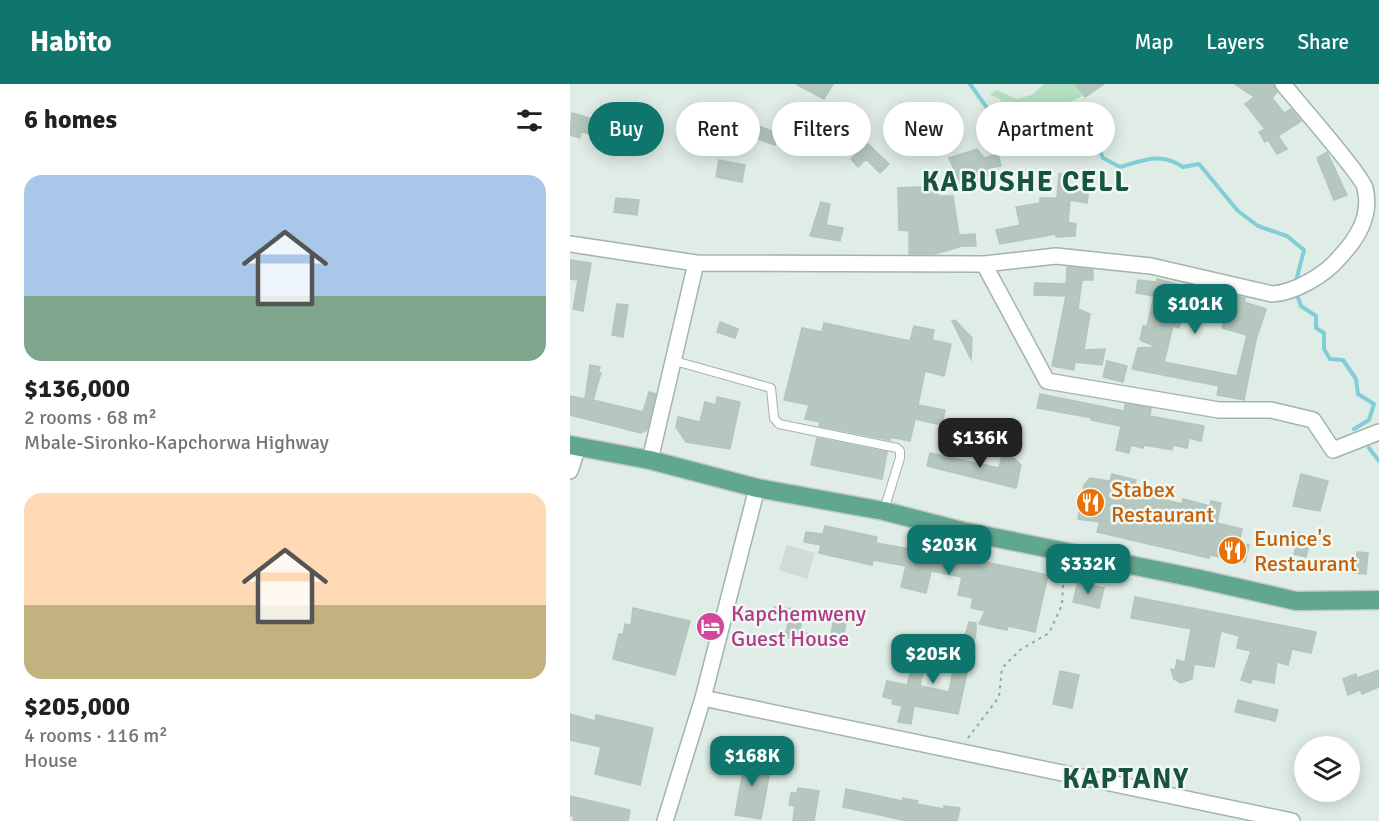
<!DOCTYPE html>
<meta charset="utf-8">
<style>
body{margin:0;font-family:Signika,sans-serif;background:#f6f6f6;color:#202124;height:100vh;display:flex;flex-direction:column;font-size:22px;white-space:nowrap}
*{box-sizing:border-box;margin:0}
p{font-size:20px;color:#757577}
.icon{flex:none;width:33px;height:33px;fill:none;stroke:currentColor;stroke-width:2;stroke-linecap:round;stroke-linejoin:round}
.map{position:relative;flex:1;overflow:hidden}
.details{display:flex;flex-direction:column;background:#fff;width:570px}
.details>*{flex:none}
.top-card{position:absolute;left:18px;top:18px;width:570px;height:54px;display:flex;gap:12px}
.controls{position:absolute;left:724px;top:652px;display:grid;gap:12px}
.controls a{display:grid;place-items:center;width:66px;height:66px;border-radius:50%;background:#fff;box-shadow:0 3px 15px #0003;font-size:30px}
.price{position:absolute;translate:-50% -51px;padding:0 14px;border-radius:12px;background:#0f766e;color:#fff;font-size:20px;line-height:39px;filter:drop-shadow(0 2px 3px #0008)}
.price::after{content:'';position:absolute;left:50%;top:36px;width:18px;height:14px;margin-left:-9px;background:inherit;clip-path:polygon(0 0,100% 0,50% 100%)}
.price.active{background:#222;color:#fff}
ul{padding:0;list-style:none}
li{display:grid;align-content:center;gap:12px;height:318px;padding:0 24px}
li span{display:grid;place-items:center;height:186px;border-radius:18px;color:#555}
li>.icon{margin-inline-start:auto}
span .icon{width:108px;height:108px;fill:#fffc;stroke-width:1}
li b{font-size:26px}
h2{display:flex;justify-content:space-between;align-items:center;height:72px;padding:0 24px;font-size:26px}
.chip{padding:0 21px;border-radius:27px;background:#fff;box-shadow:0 3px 15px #0003;font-size:21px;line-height:54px}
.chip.active{background:#0f766e;color:#fff}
header{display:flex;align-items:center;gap:36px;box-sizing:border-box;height:84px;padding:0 30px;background:#0f766e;color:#fff}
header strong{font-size:28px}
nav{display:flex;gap:33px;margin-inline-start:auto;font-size:21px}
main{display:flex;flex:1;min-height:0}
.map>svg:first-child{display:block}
</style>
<header>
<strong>Habito</strong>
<nav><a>Map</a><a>Layers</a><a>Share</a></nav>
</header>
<main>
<section class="details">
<h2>6 homes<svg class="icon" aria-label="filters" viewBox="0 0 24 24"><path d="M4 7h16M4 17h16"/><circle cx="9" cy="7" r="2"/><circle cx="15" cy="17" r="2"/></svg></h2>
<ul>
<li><span style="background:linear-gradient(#a9c7e8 65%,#7fa58c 0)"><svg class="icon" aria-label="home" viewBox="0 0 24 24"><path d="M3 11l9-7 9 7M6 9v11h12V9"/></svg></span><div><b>$136,000</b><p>2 rooms · 68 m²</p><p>Mbale-Sironko-Kapchorwa Highway</p></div></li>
<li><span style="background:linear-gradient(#ffd9b3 60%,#c2b280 0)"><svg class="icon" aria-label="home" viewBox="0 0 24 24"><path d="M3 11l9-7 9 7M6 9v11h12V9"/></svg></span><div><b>$205,000</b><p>4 rooms · 116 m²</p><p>House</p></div></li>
</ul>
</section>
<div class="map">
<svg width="809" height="737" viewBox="0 0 809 737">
<rect width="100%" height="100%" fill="#e0ece6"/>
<!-- built -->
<path fill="#cedcd5" d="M217,461L245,469L237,495L209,486Z"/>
<!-- green -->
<path fill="#b6e0bf" d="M474,0H512V12L493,22L485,42L463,46L441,44L430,15L420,11L426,6L447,15L462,11Z"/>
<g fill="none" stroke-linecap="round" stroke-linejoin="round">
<!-- stream -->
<path stroke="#82ced7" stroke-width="4" d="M400,0L420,28C455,29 487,33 520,43L533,74L550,83C574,76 591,68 613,83L629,80L668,127L688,142L717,152L734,166L725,201
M726,208L731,222L746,232V244L754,249V265L760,275L773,276L786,295L788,310L804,320L799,336L784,345
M799,364L809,377"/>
</g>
<!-- building -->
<path fill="#b5c7bf" stroke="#b2c6bd" stroke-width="1.5" d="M226,0H263L254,15Z
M506,0H534L515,13Z
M665,0H703L707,8L702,14L714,29L721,25L731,37L708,52L717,65L707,70L698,56L695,58L689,48L695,45L675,20L684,13Z
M2,29L37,39L35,52L11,48L10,54L0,51Z
M241,31L256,38L249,56L233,50Z
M186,41L209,50L205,61L181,53Z
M297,59L319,80L310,89L296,75L288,83L281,75Z
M407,65L414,74L428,70L431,82L416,85L418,92L408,97L406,93L390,99L379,74Z
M757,68L777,111L764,116L747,74Z
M149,76L175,81L172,98L146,93Z
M500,89V103L519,105L517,119L500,116L498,138L506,140L505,152L486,153V150L430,160L426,146L450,141L446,123L470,119V114H487L489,90Z
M368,102V112H383L389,151L405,150L406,162H392L365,170H339V147L329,146L328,104Z
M46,114L69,116L67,131L44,128Z
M251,118L260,120L256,141L273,144L270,157L240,152Z
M0,176L21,179L13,227L3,225L8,196L0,195Z
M497,183L523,186V196H512L508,225L520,230L514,266L535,265L532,281L505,278L504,286L482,282L496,212L464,211L465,199L496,200Z
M587,195L645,210L642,223L616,217L609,244L603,242L594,278L667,292L677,251L652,244L663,211L675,214L674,218L696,225L686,256L674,316L647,311L649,302L562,285L568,264L587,263L570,256L573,242H577L584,212L566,209L568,196L586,198Z
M47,220L58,221L53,253L42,251Z
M385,236L402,254L401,275L382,237Z
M150,238L168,245L165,254L147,248Z
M254,239L340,257L344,242L364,246L362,256L381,260L374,292L355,287L348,321L375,326L372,341L345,335L340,357L320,353V356L249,342L250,338L235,335L239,321L214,316L232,244L252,248Z
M537,277L557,282L553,298L533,293Z
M20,281L30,283L28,289H31L23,316L73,328L79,308L86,310L77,346L71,349L0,331V312L15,315Z
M470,310L554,327L555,320L581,324L580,332L634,342L631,357L619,354L617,364L603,361L602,366L574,361L573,364L561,361L559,369L546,366L551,342L521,336L522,334L467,324Z
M147,313L170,318L160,365L116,358L106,343L108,333L130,338L135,318L146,321Z
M247,354L317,368L312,395L241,381Z
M360,369L429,384L432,372L445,375L451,381L446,404L357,382Z
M542,390L566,396L565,400L594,407L592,415L612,420L613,415L640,422L641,417L651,419L647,439L672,445L669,459L679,461L675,478L640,471L639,474L527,448L530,438L508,435L514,401L520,394L540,397Z
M731,390L758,397L750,427L723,422Z
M255,442L307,453L306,459L340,465V461L365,467L364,471L395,477L396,474L478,491L465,548L438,542L437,546L409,540L415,527L401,524L403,514L388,511L392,493L361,487L356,509L331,503L336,482L303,476L302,481L249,469L251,461L234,458L236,448L253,450Z
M729,449L741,452L736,473L724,470Z
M787,468L798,469L796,490L784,489Z
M508,498L534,504L529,524L503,518Z
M565,513L746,548L741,569L722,565L718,581L707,578L704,599L682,595L681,599L671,596L681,567L667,564L669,552L651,547L644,583L624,580L622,595L611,599L604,595L601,585L605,586L607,576L615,578L621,545L561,534Z
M204,523L233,526L230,548L255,552L254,562L215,553L219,535L203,533Z
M63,524L120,537L105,591L43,575L49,550L53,551L55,540L61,541Z
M264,534L276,537L273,558L260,556Z
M399,538L406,539V548L388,630L344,622L341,640L328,638L332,622L322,620L323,615L313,613L317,597L337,601L345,573L356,576L350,602L379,608L388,560L392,561Z
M809,586V603L792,610L790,606L778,611L773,595L786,590L787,594Z
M490,587L509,591L502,624L483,620Z
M668,616L708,626L705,637L665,628Z
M0,630L25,637L26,631L83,644L70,701L25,690L31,663L0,656Z
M170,670L188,673L187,678L201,681L191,735L165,731L174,682L168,681Z
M228,704L249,707L244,737H223L225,722L219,721L221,709H227Z
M276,705L332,717L333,714L348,717L347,720L374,725V722L390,724L387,737H337L273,723Z
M0,712L60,726L58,737H3L4,732H0Z"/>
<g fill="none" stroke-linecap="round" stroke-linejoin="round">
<defs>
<path id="service" d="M105,277L201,304L204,334L209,340L327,364L330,367V374L314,426"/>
<path id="minor" d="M0,160L126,179
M414,180L477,297L649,326H701L743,336L763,366L809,348
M80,376L126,179L414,180L486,172L581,182L702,210C724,209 755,191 769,174C787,155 802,132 795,104C793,93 726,16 713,0
M0,387L8,363
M133,614L722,737
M95,737L133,614L187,404"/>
<path id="primary" d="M0,361L80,376L187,404L314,427L392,447L625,494L726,517L809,516"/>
</defs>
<!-- service casing -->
<use href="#service" stroke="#a2b4ad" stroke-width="10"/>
<!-- minor casing -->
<use href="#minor" stroke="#a2b4ad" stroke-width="18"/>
<!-- primary casing -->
<use href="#primary" stroke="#c0c9c6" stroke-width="21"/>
<!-- path -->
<path stroke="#7db39f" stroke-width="2" stroke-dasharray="3 4.5" stroke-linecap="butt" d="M398,654L429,613L432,584L450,566L479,549L492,521L494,482"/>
<!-- service -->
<use href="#service" stroke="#fff" stroke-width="8"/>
<!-- minor -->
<use href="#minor" stroke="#fff" stroke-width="15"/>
<!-- primary -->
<use href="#primary" stroke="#60a690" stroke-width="18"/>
</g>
<!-- icons -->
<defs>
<symbol id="restaurant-disc" viewBox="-11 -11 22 22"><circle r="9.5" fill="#e8710a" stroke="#f0f8f4"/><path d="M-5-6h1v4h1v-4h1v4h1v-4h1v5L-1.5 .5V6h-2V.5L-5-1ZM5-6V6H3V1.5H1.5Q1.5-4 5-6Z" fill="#fff"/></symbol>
<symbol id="hotel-disc" viewBox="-11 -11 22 22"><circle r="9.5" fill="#d1479c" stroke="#f0f8f4"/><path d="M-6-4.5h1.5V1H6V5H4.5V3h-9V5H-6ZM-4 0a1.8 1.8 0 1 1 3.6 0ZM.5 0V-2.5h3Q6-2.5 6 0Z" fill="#fff"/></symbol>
</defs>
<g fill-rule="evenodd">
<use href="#restaurant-disc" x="504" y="402" width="33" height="33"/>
<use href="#restaurant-disc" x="646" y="450" width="33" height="33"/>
<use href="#hotel-disc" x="124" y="526" width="33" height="33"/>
</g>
<g text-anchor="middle" stroke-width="5" stroke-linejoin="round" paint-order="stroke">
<!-- food labels -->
<g font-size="22" fill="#c56008" stroke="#f0f8f4" text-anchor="start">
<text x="541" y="413">Stabex<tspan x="541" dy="25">Restaurant</tspan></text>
<text x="684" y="462">Eunice's<tspan x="684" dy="25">Restaurant</tspan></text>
</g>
<!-- hotel labels -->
<g font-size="22" fill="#b23c85" stroke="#f0f8f4" text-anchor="start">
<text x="161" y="537">Kapchemweny<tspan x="161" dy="25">Guest House</tspan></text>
</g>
<!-- district labels -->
<g font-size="28" font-weight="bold" letter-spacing="1.5" fill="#195241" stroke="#f0f8f4">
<text x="456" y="107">KABUSHE CELL</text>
<text x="556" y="704">KAPTANY</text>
</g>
</g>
</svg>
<div class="controls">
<a><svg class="icon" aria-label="layers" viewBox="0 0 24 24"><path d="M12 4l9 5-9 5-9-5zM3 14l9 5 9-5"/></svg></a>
</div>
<b class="price" style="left:625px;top:251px">$101K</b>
<b class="price active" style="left:410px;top:385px">$136K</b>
<b class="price" style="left:379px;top:492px">$203K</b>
<b class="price" style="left:518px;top:511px">$332K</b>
<b class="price" style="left:363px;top:601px">$205K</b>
<b class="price" style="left:182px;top:703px">$168K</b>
<div class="top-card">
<a class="chip active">Buy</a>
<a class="chip">Rent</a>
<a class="chip">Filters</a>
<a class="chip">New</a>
<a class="chip">Apartment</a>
</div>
</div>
</main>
